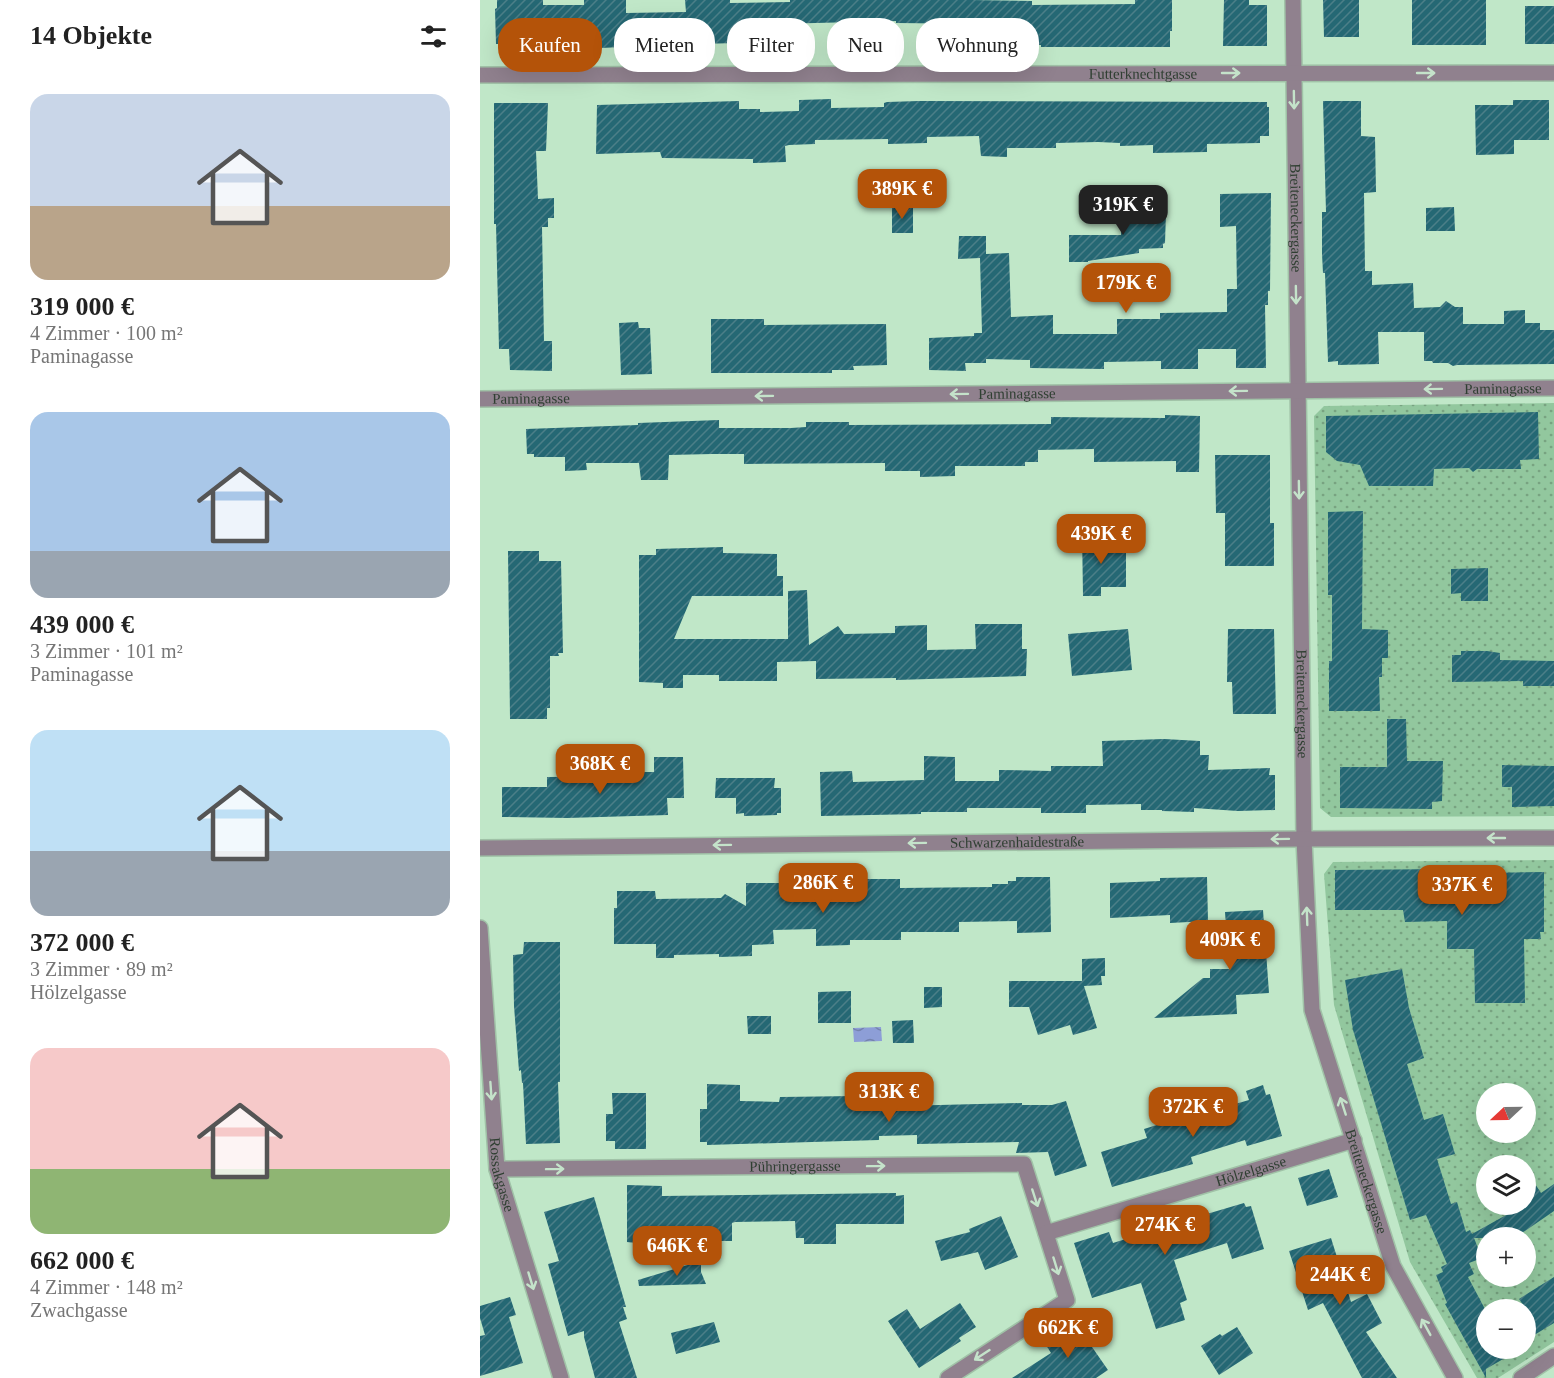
<!DOCTYPE html>
<html lang="de">
<meta charset="utf-8">
<style>
body{margin:0;font-family:"Times New Roman",serif;background:#f2f2f2;color:#222;height:100vh;display:flex;flex-direction:column;font-size:22px;white-space:nowrap}
*{box-sizing:border-box;margin:0}
p{font-size:20px;color:#767676}
.icon{flex:none;width:33px;height:33px;fill:none;stroke:currentColor;stroke-width:2;stroke-linecap:round;stroke-linejoin:round}
.map{position:relative;flex:1;overflow:hidden}
.sheet{display:flex;flex-direction:column;background:#fff;width:480px}
.sheet>*{flex:none}
.top-card{position:absolute;left:18px;top:18px;width:570px;height:54px;display:flex;gap:12px}
.needle{width:39px;rotate:248deg}
.fabs{position:absolute;left:996px;top:1083px;display:grid;gap:12px}
.fabs a{display:grid;place-items:center;width:60px;height:60px;border-radius:50%;background:#fff;box-shadow:0 6px 24px #0002;font-size:30px}
.price{position:absolute;translate:-50% -51px;padding:0 14px;border-radius:12px;background:#b45309;color:#fff;font-size:20px;line-height:39px;filter:drop-shadow(0 2px 3px #0008)}
.price::after{content:'';position:absolute;left:50%;top:36px;width:18px;height:14px;margin-left:-9px;background:inherit;clip-path:polygon(0 0,100% 0,50% 100%)}
.price.active{background:#222;color:#fff}
ul{padding:0;list-style:none}
li{display:grid;align-content:center;gap:12px;height:318px;padding:0 30px}
li span{display:grid;place-items:center;height:186px;border-radius:18px;color:#555}
li>.icon{margin-inline-start:auto}
span .icon{width:108px;height:108px;fill:#fffc;stroke-width:1}
li b{font-size:26px}
h2{display:flex;justify-content:space-between;align-items:center;height:72px;padding:0 30px;font-size:26px}
.pill{padding:0 21px;border-radius:24px;background:#fff;box-shadow:0 6px 24px #0002;font-size:21px;line-height:54px}
.pill.active{background:#b45309;color:#fff}
main{display:flex;flex:1;min-height:0}
.map>svg:first-child{display:block}
</style>
<main>
<section class="sheet">
<h2>14 Objekte<svg class="icon" aria-label="filters" viewBox="0 0 24 24"><path d="M4 7h16M4 17h16"/><circle cx="9" cy="7" r="2"/><circle cx="15" cy="17" r="2"/></svg></h2>
<ul>
<li><span style="background:linear-gradient(#c9d6e8 60%,#b9a48a 0)"><svg class="icon" aria-label="home" viewBox="0 0 24 24"><path d="M3 11l9-7 9 7M6 9v11h12V9"/></svg></span><div><b>319 000 €</b><p>4 Zimmer · 100 m²</p><p>Paminagasse</p></div></li>
<li><span style="background:linear-gradient(#a9c7e8 75%,#9aa5b1 0)"><svg class="icon" aria-label="home" viewBox="0 0 24 24"><path d="M3 11l9-7 9 7M6 9v11h12V9"/></svg></span><div><b>439 000 €</b><p>3 Zimmer · 101 m²</p><p>Paminagasse</p></div></li>
<li><span style="background:linear-gradient(#bfe0f5 65%,#9aa5b1 0)"><svg class="icon" aria-label="home" viewBox="0 0 24 24"><path d="M3 11l9-7 9 7M6 9v11h12V9"/></svg></span><div><b>372 000 €</b><p>3 Zimmer · 89 m²</p><p>Hölzelgasse</p></div></li>
<li><span style="background:linear-gradient(#f6c9c9 65%,#8fb573 0)"><svg class="icon" aria-label="home" viewBox="0 0 24 24"><path d="M3 11l9-7 9 7M6 9v11h12V9"/></svg></span><div><b>662 000 €</b><p>4 Zimmer · 148 m²</p><p>Zwachgasse</p></div></li>
</ul>
</section>
<div class="map">
<svg width="1074" height="1378" viewBox="0 0 1074 1378">
<defs>
<pattern id="park-dots" width="8" height="8" patternUnits="userSpaceOnUse" patternTransform="scale(1.5)"><rect width="8" height="8" fill="#92c79e"/><path d="M2 2h.1M6 6h.1" fill="none" stroke="#78a381" stroke-width="1.8" stroke-linecap="round"/></pattern>
<pattern id="water-waves" width="16" height="10" patternUnits="userSpaceOnUse" patternTransform="scale(1.5)"><rect width="16" height="10" fill="#8d9ed7"/><path d="M0 5q4-4 8 0t8 0" fill="none" stroke="#7482af"/></pattern>
<pattern id="building-hatch" width="6" height="6" patternUnits="userSpaceOnUse" patternTransform="scale(1.5)"><rect width="6" height="6" fill="#256874"/><path d="M-1 1l2-2M0 6l6-6M5 7l2-2" fill="none" stroke="#4c7f88"/></pattern>
</defs>
<rect width="100%" height="100%" fill="#c0e7c8"/>
<!-- park -->
<path fill="url(#park-dots)" fill-rule="evenodd" d="M1074,403V816L851,817L840,808L834,416L844,406Z
M1074,860V1342L1018,1378H997L930,1262L854,1005L844,874L853,862ZM1006,1094H1046V1132H1006ZM1006,1166H1046V1204H1006ZM1006,1238H1046V1276H1006ZM1006,1310H1046V1348H1006Z"/>
<!-- water -->
<path fill="url(#water-waves)" d="M401,1027L402,1041L374,1042L373,1028Z"/>
<!-- building -->
<path fill="url(#building-hatch)" d="M17,0H63V5H104V0H146V13L206,12L205,0H250V3L310,2V0H491L552,1V5L655,4V0H692V31H690V47H561V45L512,44L511,37H506V24L416,23V21L295,24V48H258V43L217,44V46L163,48V46L121,48V45L16,44L15,9L17,8Z
M744,0H769V5H787V46H743Z
M843,0H879V37H844Z
M932,0H1006V45H932Z
M1045,6H1074V44H1045Z
M351,99V108L404,107V103L407,102L439,101L787,102V107H789V136H780V143L727,144V152L673,153V145L640,146V143L618,142L576,143V148H527V157L501,156L499,136L447,137V143L408,144V139L335,140V144L309,145L305,146L306,162L273,163V159L182,158L180,152L116,154L117,105L259,101V109H280V112L319,111V100Z
M1033,100H1069V140H1034V154L996,155L995,105H1033Z
M843,101H881V136L895,137L896,192L884,193L885,271H892V285L933,283L934,308L960,307L966,301L975,307H983V324H1024V311L1045,310V323H1060V330H1074V364L977,365L973,366L968,363H953L952,361H944V332H898L899,364L858,365V361L848,362L845,273H843L842,254V212H846Z
M14,103H68L66,151H56L58,199L74,198V218H68V227H62L64,341H72V371L30,370L29,349H19L16,224H14Z
M791,193L790,291H788V305H785L786,368H756V349H718V369H681V361L624,362V369L550,368V360L506,359V363H485L486,371L449,370V338L494,336V333H502L500,258L478,259L479,236H506V254L529,253L531,317L573,315V334H637V319H680V313L747,312V289H757L756,226L740,227V194Z
M412,206H433V233H412Z
M641,206H681V213H686L685,243L683,244V248L659,249V253L608,261V262H589V235H641Z
M974,207L975,231H946V208Z
M231,319H284V325L406,324L407,365L373,366L374,370H352V373H231Z
M158,322L159,328H170L172,374L141,375L139,323Z
M1058,412L1059,459L1040,460L1041,469H997L993,472L989,468L954,469L953,486H889L880,465L857,461L846,452V416Z
M685,415L720,416L719,472H696V461L614,462V449L558,450V462H545V466H475V476L440,477V471H405V463L264,464V454H232L189,455L188,480H161L159,463H106L107,470L85,471V457H54V454H47L46,429L158,425V423L239,420V428H311L326,427V422H369V425L571,424V417L685,418Z
M735,455H790V523H794V566H745V513H736Z
M883,511L882,629L908,630V658H902V677H899L900,711H849V661H852V595H848V512Z
M602,531H624L625,553L646,552V587H621V596H603Z
M243,547V553L297,554V576H303V596H212L194,639H308V591L327,590L329,645L358,626L364,634L415,633V626L447,625V650L496,649L495,624H542V649H547L546,676L416,680V678L336,679V661L297,662V681H239V675H203V688H183V683L159,682V555H176V549Z
M28,551H59V561H81L83,653H78L79,656H70V708H67V719H30Z
M1008,568V601H981V593L971,594V569Z
M648,629L652,670L592,676L588,634Z
M748,629H794L796,714H753L752,682H747Z
M981,651H1007L1020,653V660L1074,661V686H1043V681L972,682V655H981Z
M907,719H926L927,761H963L962,801L952,802V809L860,808V767H907Z
M684,739L720,741V755H729L728,770L790,768L789,775H795V810L758,811L714,808V812L682,811V810H661V804L606,805V813H561V808H487V812H441V814L341,816L340,772L372,771L373,782L444,780V756L475,757V781H519V770L571,771V766H623L622,741Z
M174,757H203L204,798H187L188,815L87,818L22,817V787H67V777L162,776V772H174Z
M1022,765L1074,766V806L1032,807V787H1022Z
M236,778H295L294,788H301V813H297V815L264,816V813L256,814V798H235Z
M970,869V878H1001L1006,873L1064,872V932H1060L1061,939H1044L1045,1003H995L994,949H967V921L925,922L923,910H855V870Z
M536,877H570L571,932L537,933V921L479,922V932H421V940H370V945L336,946V929L293,930L294,944L272,945V956L239,957V954L194,955V958H176V944H134V908H137V891H175L176,899L241,898L245,894L266,906V883H320V885L385,883V879H420V888L512,887V884H528V881H536Z
M727,877L728,921L690,923V915L630,918V883L680,881V878Z
M783,910L789,993L756,995L757,1014L674,1018L723,978H730V969H749L745,912Z
M44,942H80V1082H78L80,1143L46,1144L43,1083H42L41,1070L39,1071L34,1006L33,955L43,954Z
M625,958V976H621L622,985L604,986L617,1028L593,1035L590,1025L558,1035L549,1007H529V981H602V959Z
M922,969L929,1008L944,1058L927,1064L944,1120L963,1114L975,1154L957,1159L971,1204L977,1202L986,1232L990,1230L992,1234L1046,1204V1170L1061,1193L1074,1184V1211L1045,1231L1032,1238H994L1002,1258L989,1263L994,1274L988,1277L1006,1311V1348H1042L1006,1369V1378L965,1304L967,1303L956,1275L963,1272L961,1267L967,1264L946,1215L930,1220L873,1030L865,980Z
M444,987H462V1007L444,1008Z
M371,991V1023H338V992Z
M267,1016H291V1034H268Z
M433,1020L434,1043H413L412,1021Z
M227,1084L260,1085V1101L299,1102L300,1097L375,1096V1092L399,1091V1099H420V1106L542,1103V1105H572L586,1101L607,1166L575,1176L568,1152L536,1153L539,1142L437,1144V1135L399,1136V1140L227,1145V1142H220V1109H227Z
M783,1085L786,1095L790,1094L802,1136L767,1146L765,1140L711,1157L713,1164L632,1187L621,1152L667,1138L664,1129L731,1108V1111L769,1100L766,1091Z
M132,1093H166V1149H135V1141H126V1114H133Z
M849,1169L858,1197L827,1206L818,1178Z
M147,1185L182,1186V1196L416,1193V1196L424,1195V1224H356V1244H324V1238H316L315,1221L255,1222L252,1223V1241H220V1250L147,1242Z
M114,1197L146,1307H143L147,1319L139,1322L157,1378H115L104,1337V1331L88,1336L68,1264L79,1261L64,1212Z
M764,1203L766,1207L771,1206L784,1249L752,1259L747,1243L694,1260L707,1300L700,1303L705,1320L676,1329L661,1283L612,1298L594,1243L629,1232L633,1243L668,1232L666,1225L717,1208L720,1216Z
M521,1216L538,1257L505,1270L498,1252L461,1261L455,1241L490,1232L489,1229Z
M851,1238L871,1302L887,1294L902,1323L886,1332L917,1378H882L843,1303L828,1310L809,1251Z
M221,1261V1272L226,1284L159,1286L158,1280Z
M1074,1277V1323L1046,1340V1309L1039,1299Z
M30,1297L36,1315L29,1317L43,1363L0,1376V1336L5,1335L0,1318V1306Z
M480,1303L496,1327L479,1338L481,1341L439,1368L408,1321L427,1309L440,1329Z
M234,1322L240,1342L196,1354L191,1333Z
M596,1324L628,1370L616,1378H532L571,1353L566,1345Z
M757,1327L773,1353L739,1375L721,1346L740,1334L742,1336Z"/>
<g fill="none" stroke-linecap="round" stroke-linejoin="round">
<defs>
<g id="minor">
<path id="s1" d="M813,0L824,839L832,1010L913,1266L975,1378"/>
<path id="s2" d="M0,75L1074,73"/>
<path id="s3" d="M0,399L1074,388"/>
<path id="s4" d="M0,848L824,839L1074,838"/>
<path id="s5" d="M0,928L17,1169L81,1378"/>
<path id="s6" d="M17,1169L544,1164L587,1300L468,1378"/>
<path id="s7" d="M566,1233L874,1140"/>
<path d="M1041,1378L1074,1356"/>
</g>
</defs>
<!-- minor casing -->
<use href="#minor" stroke="#a0c2a7" stroke-width="18"/>
<!-- minor -->
<use href="#minor" stroke="#90818e" stroke-width="15"/>
</g>
<!-- one-way arrows -->
<defs><path id="oneway-shaft" d="M-6 0H5M1.5-3L5.5 0L1.5 3" fill="none" stroke-width="1.6" stroke-linecap="round" stroke-linejoin="round" transform="scale(1.5)"/></defs>
<g stroke="#c4e3ca">
<use href="#oneway-shaft" transform="translate(751 73)"/>
<use href="#oneway-shaft" transform="translate(946 73)"/>
<use href="#oneway-shaft" transform="translate(814 100) rotate(89)"/>
<use href="#oneway-shaft" transform="translate(816 295) rotate(89)"/>
<use href="#oneway-shaft" transform="translate(953 389) rotate(179)"/>
<use href="#oneway-shaft" transform="translate(758 391) rotate(179)"/>
<use href="#oneway-shaft" transform="translate(479 394) rotate(179)"/>
<use href="#oneway-shaft" transform="translate(284 396) rotate(179)"/>
<use href="#oneway-shaft" transform="translate(819 490) rotate(89)"/>
<use href="#oneway-shaft" transform="translate(1016 838) rotate(180)"/>
<use href="#oneway-shaft" transform="translate(800 839) rotate(179)"/>
<use href="#oneway-shaft" transform="translate(437 843) rotate(179)"/>
<use href="#oneway-shaft" transform="translate(242 845) rotate(179)"/>
<use href="#oneway-shaft" transform="translate(827 916) rotate(-92)"/>
<use href="#oneway-shaft" transform="translate(11 1091) rotate(86)"/>
<use href="#oneway-shaft" transform="translate(863 1106) rotate(-108)"/>
<use href="#oneway-shaft" transform="translate(396 1166) rotate(-1)"/>
<use href="#oneway-shaft" transform="translate(75 1169) rotate(-1)"/>
<use href="#oneway-shaft" transform="translate(555 1198) rotate(72)"/>
<use href="#oneway-shaft" transform="translate(576 1266) rotate(73)"/>
<use href="#oneway-shaft" transform="translate(51 1281) rotate(73)"/>
<use href="#oneway-shaft" transform="translate(946 1327) rotate(-119)"/>
<use href="#oneway-shaft" transform="translate(502 1355) rotate(147)"/>
</g>
<g text-anchor="middle" stroke-width="6" stroke-linejoin="round" paint-order="stroke">
<!-- street labels -->
<g font-size="15" fill="#2f3f32" stroke="#cdf4d5">
<text dy="5" stroke="none"><textPath href="#s2" startOffset="663">Futterknechtgasse</textPath></text>
<text dy="5" stroke="none"><textPath href="#s1" startOffset="218">Breiteneckergasse</textPath></text>
<text dy="5" stroke="none"><textPath href="#s3" startOffset="1023">Paminagasse</textPath></text>
<text dy="5" stroke="none"><textPath href="#s3" startOffset="537">Paminagasse</textPath></text>
<text dy="5" stroke="none"><textPath href="#s3" startOffset="51">Paminagasse</textPath></text>
<text dy="5" stroke="none"><textPath href="#s1" startOffset="704">Breiteneckergasse</textPath></text>
<text dy="5" stroke="none"><textPath href="#s4" startOffset="537">Schwarzenhaidestraße</textPath></text>
<text dy="5" stroke="none"><textPath href="#s6" startOffset="298">Pühringergasse</textPath></text>
<text dy="5" stroke="none"><textPath href="#s7" startOffset="214">Hölzelgasse</textPath></text>
<text dy="5" stroke="none"><textPath href="#s5" startOffset="248">Rossakgasse</textPath></text>
<text dy="5" stroke="none"><textPath href="#s1" startOffset="1190">Breiteneckergasse</textPath></text>
</g>
</g>
</svg>
<div class="fabs">
<a><svg class="needle" viewBox="-14 -14 28 28"><path d="M0-13l5 13h-10z" fill="#e53935"/><path d="M0 13l5-13h-10z" fill="#767676"/></svg></a>
<a><svg class="icon" aria-label="layers" viewBox="0 0 24 24"><path d="M12 4l9 5-9 5-9-5zM3 14l9 5 9-5"/></svg></a>
<a>+</a>
<a>−</a>
</div>
<b class="price" style="left:422px;top:220px">389K €</b>
<b class="price active" style="left:643px;top:236px">319K €</b>
<b class="price" style="left:646px;top:314px">179K €</b>
<b class="price" style="left:621px;top:565px">439K €</b>
<b class="price" style="left:120px;top:795px">368K €</b>
<b class="price" style="left:343px;top:914px">286K €</b>
<b class="price" style="left:982px;top:916px">337K €</b>
<b class="price" style="left:750px;top:971px">409K €</b>
<b class="price" style="left:409px;top:1123px">313K €</b>
<b class="price" style="left:713px;top:1138px">372K €</b>
<b class="price" style="left:685px;top:1256px">274K €</b>
<b class="price" style="left:197px;top:1277px">646K €</b>
<b class="price" style="left:860px;top:1306px">244K €</b>
<b class="price" style="left:588px;top:1359px">662K €</b>
<div class="top-card">
<a class="pill active">Kaufen</a>
<a class="pill">Mieten</a>
<a class="pill">Filter</a>
<a class="pill">Neu</a>
<a class="pill">Wohnung</a>
</div>
</div>
</main>
